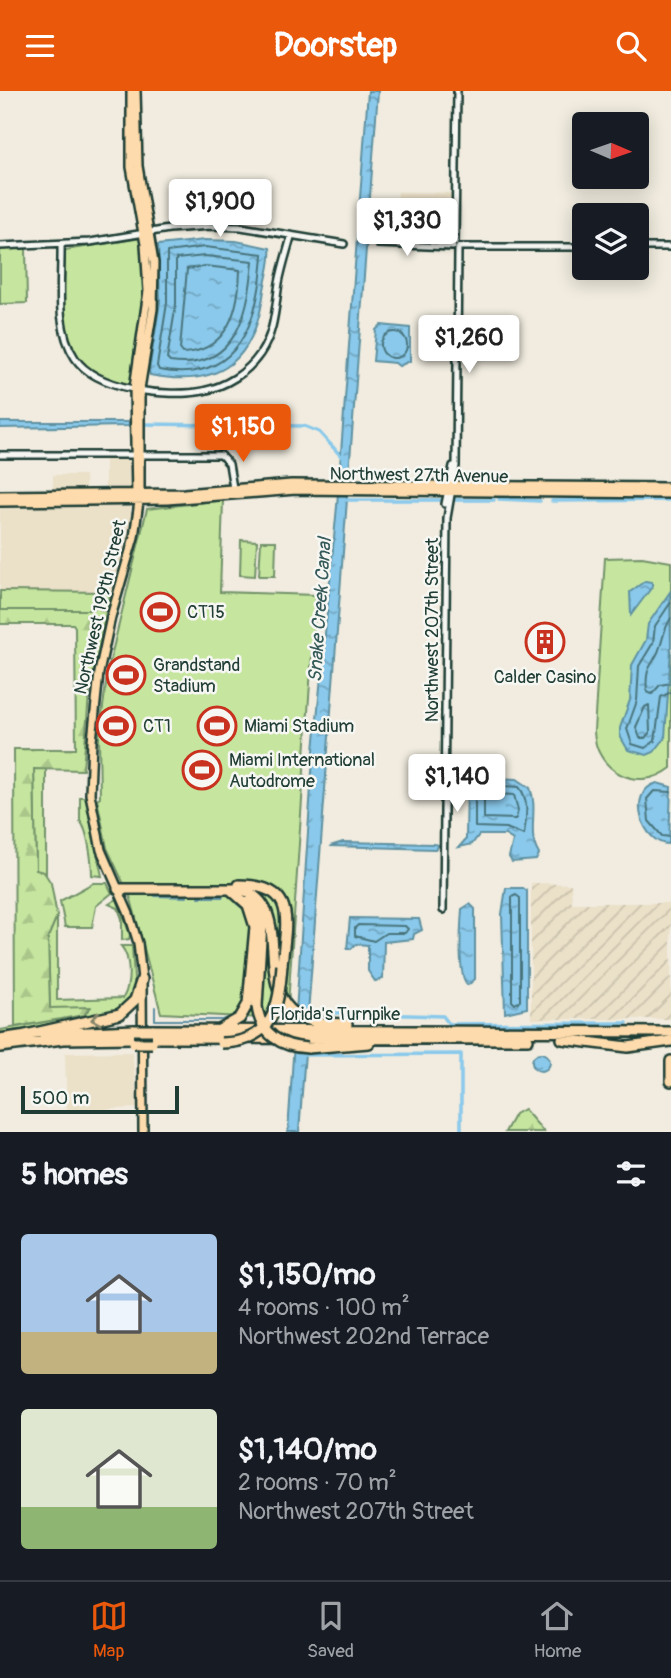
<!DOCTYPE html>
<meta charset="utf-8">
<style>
body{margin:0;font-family:Pangolin,sans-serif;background:#242831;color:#f1f3f6;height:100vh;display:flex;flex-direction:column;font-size:26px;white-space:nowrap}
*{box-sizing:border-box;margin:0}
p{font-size:23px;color:#9ea1a6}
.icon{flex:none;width:38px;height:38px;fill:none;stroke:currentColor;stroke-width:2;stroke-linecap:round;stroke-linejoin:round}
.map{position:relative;height:1041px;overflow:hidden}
.sheet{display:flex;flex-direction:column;background:#171b24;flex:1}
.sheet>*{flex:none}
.needle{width:46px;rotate:92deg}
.buttons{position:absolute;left:572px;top:21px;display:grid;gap:14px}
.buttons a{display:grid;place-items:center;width:77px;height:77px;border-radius:7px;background:#171b24;box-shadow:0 4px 18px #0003;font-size:35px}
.scale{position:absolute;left:21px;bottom:18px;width:158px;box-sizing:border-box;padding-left:7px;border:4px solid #1f3d34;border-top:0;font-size:19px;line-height:24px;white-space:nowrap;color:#1f3d34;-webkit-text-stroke:5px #f6f6f2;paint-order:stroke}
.price{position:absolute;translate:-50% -60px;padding:0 16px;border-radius:7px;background:#fff;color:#222;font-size:23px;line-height:46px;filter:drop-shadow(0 2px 4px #0008)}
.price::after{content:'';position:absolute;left:50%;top:42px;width:21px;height:16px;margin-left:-10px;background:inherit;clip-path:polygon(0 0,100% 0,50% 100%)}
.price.selected{background:#ea580c;color:#fff}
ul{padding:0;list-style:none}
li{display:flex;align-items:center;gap:21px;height:175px;padding:0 21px}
li span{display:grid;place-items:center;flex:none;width:196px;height:140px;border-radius:7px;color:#555}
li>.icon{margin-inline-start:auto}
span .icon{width:84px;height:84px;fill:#fffc;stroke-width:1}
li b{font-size:30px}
h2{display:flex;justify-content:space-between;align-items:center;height:84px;padding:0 21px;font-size:30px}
header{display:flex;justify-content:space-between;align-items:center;height:91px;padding:0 21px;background:#ea580c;color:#fff;font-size:32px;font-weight:800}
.dock{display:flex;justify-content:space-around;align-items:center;height:98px;border-top:2px solid #363941;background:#171b24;font-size:19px;color:#9ea1a6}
.dock a{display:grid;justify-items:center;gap:4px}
.dock .selected{color:#ea580c}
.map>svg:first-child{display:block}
</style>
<header><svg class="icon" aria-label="menu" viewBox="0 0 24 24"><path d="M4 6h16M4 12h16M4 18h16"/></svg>Doorstep<svg class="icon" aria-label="search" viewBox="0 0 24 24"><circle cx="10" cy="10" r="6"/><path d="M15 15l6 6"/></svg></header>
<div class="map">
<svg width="671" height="1041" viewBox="0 0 671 1041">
<defs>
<pattern id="industrial-furrows" width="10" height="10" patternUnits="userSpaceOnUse" patternTransform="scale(1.75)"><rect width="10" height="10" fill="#ebe0c8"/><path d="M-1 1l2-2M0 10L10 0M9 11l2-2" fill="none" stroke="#c9c1ac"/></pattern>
<pattern id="forest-firs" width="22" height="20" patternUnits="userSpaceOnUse" patternTransform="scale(1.75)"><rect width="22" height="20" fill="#c6e69f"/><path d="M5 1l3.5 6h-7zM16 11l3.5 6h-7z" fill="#aac68a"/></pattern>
<pattern id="water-ripples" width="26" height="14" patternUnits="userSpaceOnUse" patternTransform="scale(1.75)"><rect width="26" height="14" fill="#8ac9eb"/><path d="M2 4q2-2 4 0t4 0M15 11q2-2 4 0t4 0" fill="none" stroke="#70a4bf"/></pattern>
</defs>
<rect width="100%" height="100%" fill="#f1ecdf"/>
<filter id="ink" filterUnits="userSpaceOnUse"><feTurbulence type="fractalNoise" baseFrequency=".0143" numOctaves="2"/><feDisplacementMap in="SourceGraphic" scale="14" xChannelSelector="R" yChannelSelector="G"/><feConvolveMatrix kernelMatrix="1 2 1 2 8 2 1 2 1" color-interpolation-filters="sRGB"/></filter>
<g filter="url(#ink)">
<!-- built -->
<path fill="#ebe0c8" d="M398,101L454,102L452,149L395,152L393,149Z
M105,368H130L131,437L111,501H0V417L53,415V384H85L86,412H105Z
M132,961L138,1017L67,1020L65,962Z"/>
<!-- industrial -->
<path fill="url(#industrial-furrows)" d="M531,792L571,793L572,812H671V928H531Z"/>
<!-- green -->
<path fill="#c6e69f" stroke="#72926a" stroke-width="2" d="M142,147L146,195L132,294C120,294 111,290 100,285C54,262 65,203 65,159Z
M26,157L27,212L0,213V158Z
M223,409L220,501L316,504L287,928L161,922L131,808L107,757L97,708L100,706L99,646L108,578L147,418Z
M241,449L257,450L255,485L240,484Z
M261,450H276L275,485H259Z
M642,466L671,471V677C638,703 595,680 594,640L605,467Z
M0,500H2L111,501L106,521L96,516L89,519H0Z
M34,678H46V787L36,780Z
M80,706H85L102,785L92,784C92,772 88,738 80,730Z
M93,792H107L112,802L96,815L92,836H65L60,810Z
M117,808L130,844L129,848L122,849V828L118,817L109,813Z
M57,825V909L123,907C131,894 131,866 121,855H132L135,904L114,923L0,942V939L83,924L90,917H50L48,846Z"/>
<!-- forest -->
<path fill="url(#forest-firs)" stroke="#72926a" stroke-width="2" d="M97,516L106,521L89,604L83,679L34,678L36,779L44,781L51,792L57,825L48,846L50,917L90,916L84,924L15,936L14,658H76L75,536L73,533H0V519H89Z
M524,1018L544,1041H505L515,1023Z"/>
<!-- water -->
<path fill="url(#water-ripples)" stroke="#5f91a2" stroke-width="2" d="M368,0H378L299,1041H288L312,681L337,415Z
M205,149L236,150L270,157C272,170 266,186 264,199C255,269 222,298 150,284L149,280L160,211L158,154Z
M381,234L410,237V270L399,275L395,272L373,270L376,239Z
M0,331H129V335L0,337Z
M645,490L652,491V496L631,524L630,501Z
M670,501L671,558L665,647L654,661L647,664L628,659L620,645V637L630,609L632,574L646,549L648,533Z
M467,686L517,688L530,697C539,719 526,743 539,763L536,769L512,771L509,766L513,749L505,744H479L472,753L459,756L466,748Z
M657,692L671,696L669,753C643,754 625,701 657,692Z
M343,751L434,753L439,754L435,758L330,755Z
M506,797H523L527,800V917L505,922L502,823Z
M470,813L475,818V888L468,894C457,887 461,832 462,818Z
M350,827L419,828L422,839L414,843L413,848L384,851L383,888L375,890L368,880V854L356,853L351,858H347Z
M532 971a9 9 0 1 1 18 0a9 9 0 1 1-18 0Z"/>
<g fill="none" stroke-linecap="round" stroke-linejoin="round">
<!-- shore -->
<path stroke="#4a757d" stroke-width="2" d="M205,156L263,163C259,229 240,294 159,279L157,275L167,212V161Z
M205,165L253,170C249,221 236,281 170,271L167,268L176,213V168Z
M205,175L240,179C239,218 229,260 183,262L180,258L187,178Z
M381 254a13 13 0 1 1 26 0a13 13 0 1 1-26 0Z
M671,511L655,535L653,552L639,575L637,610L627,638L632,653L645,657L655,650L661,606L671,601
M671,527C665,536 664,543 661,553C655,576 644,571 647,601L652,603L660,594L671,592
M649,614L650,641L645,647H640L636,636L645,616Z
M475,693L519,696C530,709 526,728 524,744L506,737L475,736Z
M671,701L654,700L647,708L649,730L662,745L671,746
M484,702L514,704L518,719L516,728L484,727Z
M516,804L520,807V910L515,913L512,910V806Z
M358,834L405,835L408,838L405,842H386L374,850L355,845V837Z"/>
<!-- stream -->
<path stroke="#5f91a2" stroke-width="2" d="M155,805L187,806
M199,806H223
M236,812L245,819
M242,915L250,837
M155,916V929H223L237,924"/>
<!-- canal -->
<path stroke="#8ac9eb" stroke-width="3.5" d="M143,333L304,335L319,341L342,366
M499,408L540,410
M344,409H440
M455,409H494
M552,410L671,409
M306,921L443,925L449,933L627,932
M303,964L461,963V1041"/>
<defs>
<path id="tertiary" d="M455,151L457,0
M61,153C62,189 54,236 75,267C96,299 168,307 203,300C226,295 247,282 260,263C275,241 275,217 279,192C282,176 287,161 291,146
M378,153L453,156
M0,155L90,151L169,138L211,135L241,136L344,153
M459,156H584
M637,156H671
M0,364H221L229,373L233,397
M445,413L453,375
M443,819L447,427L456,375L458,158"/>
<path id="primary" d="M131,0V76L145,153L148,200L134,297L136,406
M136,0L138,75L154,172L153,218L140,298V404L134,446L111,526L99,582L92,650L90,703L101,759L129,823L138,852L142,888L143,1041
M0,404L184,402L291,393L671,396
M0,411L167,409L296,399L671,403"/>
<path id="motorway" d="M239,794C298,794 286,830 282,874
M118,798H239C303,814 241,914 315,931C325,933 336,932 347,933
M251,809L262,832L257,915
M221,938L240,927L248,913L255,836L248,814L231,799
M152,939L671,941
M44,943L134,939
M17,946L120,923L135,909L142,888
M152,947L528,948
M0,948L20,945
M562,948L628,956L671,950
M0,956L63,948L134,947
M308,957L369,952
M671,970V990"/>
</defs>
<!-- tertiary casing -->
<use href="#tertiary" stroke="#1f3d34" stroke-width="10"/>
<!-- primary casing -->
<use href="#primary" stroke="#1f3d34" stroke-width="12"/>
<!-- motorway casing -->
<use href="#motorway" stroke="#1f3d34" stroke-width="14"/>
<!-- tertiary -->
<use href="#tertiary" stroke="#f6f6f2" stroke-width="5"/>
<!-- primary -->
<use href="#primary" stroke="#fedbac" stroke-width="7"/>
<!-- motorway -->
<use href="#motorway" stroke="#fedbac" stroke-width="9"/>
<defs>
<path id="motorway-bridge" d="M257,915C260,943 281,956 308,957
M134,939H152
M134,952H152
M221,952C273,951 279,917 282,874"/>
</defs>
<!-- motorway-bridge casing -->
<use href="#motorway-bridge" stroke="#1f3d34" stroke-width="14" stroke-linecap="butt"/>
<!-- motorway-bridge -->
<use href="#motorway-bridge" stroke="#fedbac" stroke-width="9"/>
</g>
<!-- one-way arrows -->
<defs><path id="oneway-chevron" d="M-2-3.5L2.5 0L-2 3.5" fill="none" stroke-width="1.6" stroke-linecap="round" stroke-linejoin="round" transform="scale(1.75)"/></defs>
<use stroke="#83846a" href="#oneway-chevron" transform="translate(96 928) rotate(170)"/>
</g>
<!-- icons -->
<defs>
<symbol id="stadium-ring" viewBox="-11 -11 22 22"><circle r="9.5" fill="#f6f6f2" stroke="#c8321e" stroke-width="1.5"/><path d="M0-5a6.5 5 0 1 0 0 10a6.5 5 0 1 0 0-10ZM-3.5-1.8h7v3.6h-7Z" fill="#c8321e"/></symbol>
<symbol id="building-ring" viewBox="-11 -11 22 22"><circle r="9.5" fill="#f6f6f2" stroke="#c8321e" stroke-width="1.5"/><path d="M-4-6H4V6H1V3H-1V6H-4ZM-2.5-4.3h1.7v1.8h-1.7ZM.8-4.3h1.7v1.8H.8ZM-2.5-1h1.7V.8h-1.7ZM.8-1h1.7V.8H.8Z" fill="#c8321e"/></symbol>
</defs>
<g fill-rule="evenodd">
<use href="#stadium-ring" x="138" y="499" width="44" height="44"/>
<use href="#building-ring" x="523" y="529" width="44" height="44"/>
<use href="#stadium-ring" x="104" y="562" width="44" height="44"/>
<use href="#stadium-ring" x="94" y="613" width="44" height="44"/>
<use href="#stadium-ring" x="195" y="613" width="44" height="44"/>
<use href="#stadium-ring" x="180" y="657" width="44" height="44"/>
</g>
<g text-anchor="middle" stroke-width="5" stroke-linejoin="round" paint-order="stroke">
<!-- street labels -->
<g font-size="18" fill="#1f3d34" stroke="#f6f6f2">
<text transform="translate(419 384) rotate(1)" y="6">Northwest 27th Avenue</text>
<text transform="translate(100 516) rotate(-77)" y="6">Northwest 199th Street</text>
<text transform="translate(432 539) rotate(-90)" y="6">Northwest 207th Street</text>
<text x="335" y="929">Florida's Turnpike</text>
</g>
<!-- poi labels -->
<g font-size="18" fill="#1f3d34" stroke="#f6f6f2" text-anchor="start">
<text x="187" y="527">CT15</text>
<text x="153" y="580">Grandstand<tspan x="153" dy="21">Stadium</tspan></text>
<text x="545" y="592" text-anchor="middle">Calder Casino</text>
<text x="143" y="641">CT1</text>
<text x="244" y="641">Miami Stadium</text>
<text x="229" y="675">Miami International<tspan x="229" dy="21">Autodrome</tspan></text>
</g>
<!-- water labels -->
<g font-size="19" font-style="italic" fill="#345959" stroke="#f6f6f2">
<text transform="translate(319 519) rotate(-86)" y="7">Snake Creek Canal</text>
</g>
</g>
</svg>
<div class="buttons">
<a><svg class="needle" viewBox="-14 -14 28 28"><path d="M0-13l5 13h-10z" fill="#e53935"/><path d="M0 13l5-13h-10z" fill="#9ea1a6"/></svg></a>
<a><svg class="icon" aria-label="layers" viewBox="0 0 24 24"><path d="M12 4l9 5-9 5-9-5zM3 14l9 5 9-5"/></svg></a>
</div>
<div class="scale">500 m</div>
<b class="price" style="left:220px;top:148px">$1,900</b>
<b class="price" style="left:407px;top:167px">$1,330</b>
<b class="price" style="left:469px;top:284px">$1,260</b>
<b class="price selected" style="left:243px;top:373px">$1,150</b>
<b class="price" style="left:457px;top:723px">$1,140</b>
</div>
<section class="sheet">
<h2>5 homes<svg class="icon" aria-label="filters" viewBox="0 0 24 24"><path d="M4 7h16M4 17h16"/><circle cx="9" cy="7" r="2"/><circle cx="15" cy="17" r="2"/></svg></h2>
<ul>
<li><span style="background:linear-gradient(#a9c7e8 70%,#c2b280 0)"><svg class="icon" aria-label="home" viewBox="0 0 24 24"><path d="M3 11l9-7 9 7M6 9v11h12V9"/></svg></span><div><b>$1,150/mo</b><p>4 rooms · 100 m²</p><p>Northwest 202nd Terrace</p></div></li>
<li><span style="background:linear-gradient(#dfe7d0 70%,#8fb573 0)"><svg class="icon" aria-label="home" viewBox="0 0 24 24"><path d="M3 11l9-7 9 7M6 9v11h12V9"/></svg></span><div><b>$1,140/mo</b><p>2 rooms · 70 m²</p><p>Northwest 207th Street</p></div></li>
</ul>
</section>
<nav class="dock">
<a class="selected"><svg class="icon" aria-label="map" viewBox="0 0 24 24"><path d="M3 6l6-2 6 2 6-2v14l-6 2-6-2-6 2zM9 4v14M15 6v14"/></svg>Map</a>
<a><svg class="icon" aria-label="saved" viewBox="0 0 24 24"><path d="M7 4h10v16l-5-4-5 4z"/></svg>Saved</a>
<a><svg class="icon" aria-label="home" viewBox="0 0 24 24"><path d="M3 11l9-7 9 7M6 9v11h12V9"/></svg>Home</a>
</nav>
